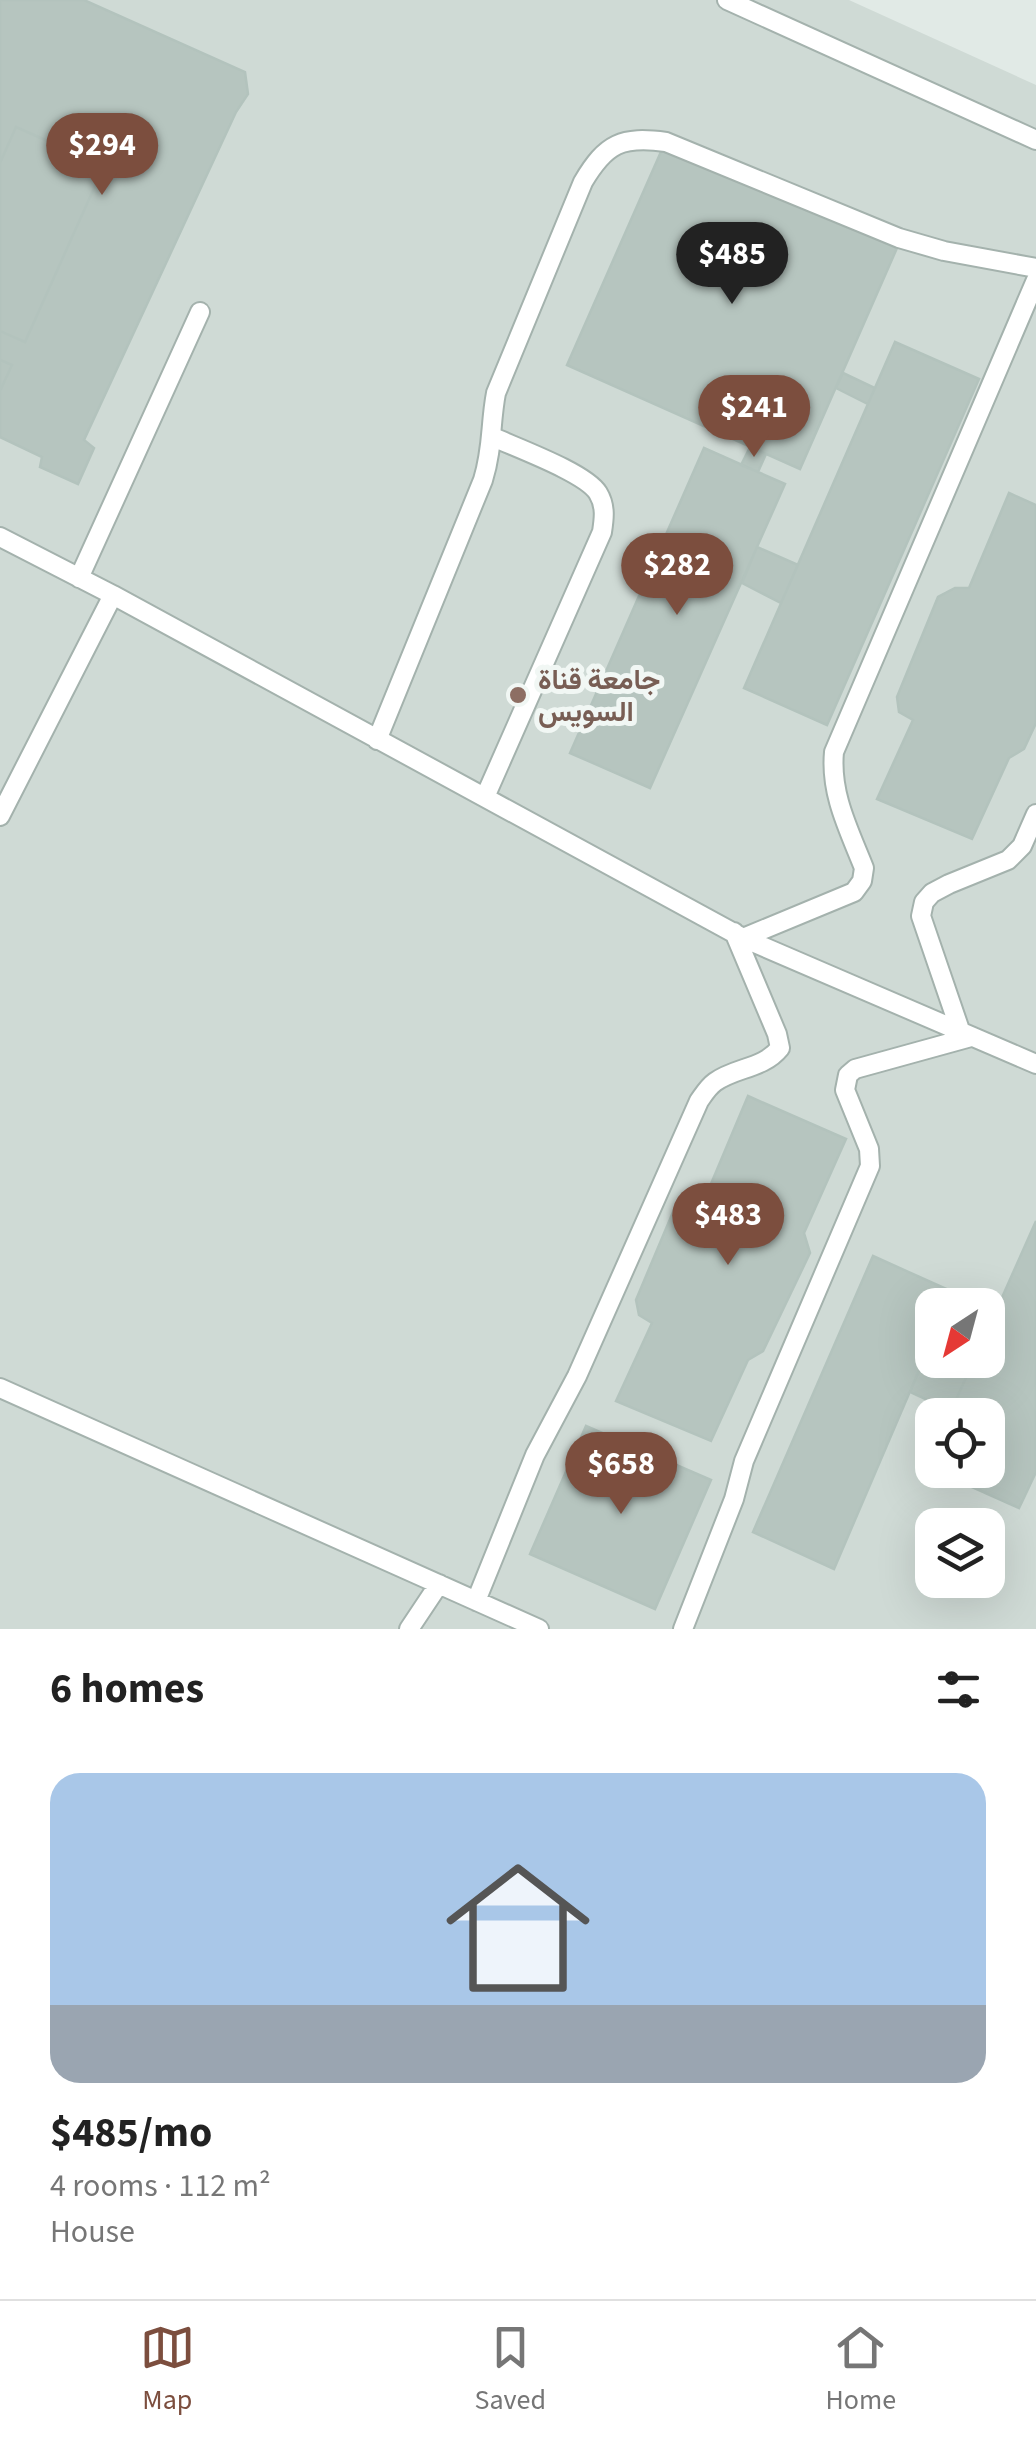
<!DOCTYPE html>
<meta charset="utf-8">
<style>
body{margin:0;font-family:"Source Sans 3",Vazirmatn,sans-serif;background:#f6f6f6;color:#222;height:100vh;display:flex;flex-direction:column;font-size:38px;white-space:nowrap}
*{box-sizing:border-box;margin:0}
p{font-size:32px;color:#767676}
.icon{flex:none;width:55px;height:55px;fill:none;stroke:currentColor;stroke-width:2;stroke-linecap:round;stroke-linejoin:round}
.map{position:relative;height:1629px;overflow:hidden}
.panel{display:flex;flex-direction:column;background:#fff;flex:1}
.panel>*{flex:none}
.needle{width:65px;rotate:216deg}
.tools{position:absolute;left:915px;top:1288px;display:grid;gap:20px}
.tools a{display:grid;place-items:center;width:90px;height:90px;border-radius:20px;background:#fff;box-shadow:0 10px 40px #0002;font-size:50px}
.price{position:absolute;translate:-50% -85px;padding:0 22px;border-radius:35px;background:#7c4e3e;color:#fff;font-size:32px;line-height:65px;filter:drop-shadow(0 2px 5px #0008)}
.price::after{content:'';position:absolute;left:50%;top:60px;width:30px;height:22px;margin-left:-15px;background:inherit;clip-path:polygon(0 0,100% 0,50% 100%)}
.price.on{background:#222;color:#fff}
ul{padding:0;list-style:none}
li{display:grid;align-content:center;gap:20px;height:530px;padding:0 50px}
li span{display:grid;place-items:center;height:310px;border-radius:30px;color:#555}
li>.icon{margin-inline-start:auto}
span .icon{width:180px;height:180px;fill:#fffc;stroke-width:1}
li b{font-size:42px}
h2{display:flex;justify-content:space-between;align-items:center;height:120px;padding:0 50px;font-size:42px}
.menu{display:flex;justify-content:space-around;align-items:center;height:140px;border-top:2px solid #e0e0e0;background:#fff;font-size:28px;color:#767676}
.menu a{display:grid;justify-items:center;gap:5px}
.menu .on{color:#7c4e3e}
.map>svg:first-child{display:block}
</style>
<div class="map">
<svg width="1036" height="1629" viewBox="0 0 1036 1629">
<rect width="100%" height="100%" fill="#e1eae6"/>
<!-- built -->
<path fill="#cfdad5" fill-rule="evenodd" d="M0,0H849L1036,85V1629H0ZM932,1305H988V1360H932ZM932,1415H988V1470H932ZM932,1525H988V1580H932Z"/>
<!-- building -->
<path fill="#b6c5bf" stroke="#b3c3bd" stroke-width="2.5" d="M0,0H84L245,72L248,94L236,112L84,440L94,448L78,484L40,467L42,457L0,437V391L12,365L0,360V331L25,342L104,166L16,127L0,163Z
M0,0H84L245,72L248,94L236,112L84,440L94,448L78,484L40,467L42,457L0,437Z
M664,145L897,248L800,469L567,365Z
M895,342L979,379L827,725L744,688Z
M843,373L875,388L868,404L836,388Z
M750,447L766,454L758,472L741,465Z
M704,448L785,484L650,788L570,753Z
M1009,493L1036,505V723L1024,749L1009,758L972,839L877,799L913,720L899,712L897,697L938,597L955,588H969Z
M757,547L798,565L781,603L742,583Z
M748,1096L846,1139L804,1233L810,1253L763,1351L748,1360L711,1441L616,1401L652,1323L639,1315L636,1300L678,1200L695,1190L708,1191Z
M1036,1221V1472L1019,1508L934,1470H988V1415H949L974,1360H988V1329Z
M873,1256L953,1292L948,1305H932V1340L834,1569L753,1532Z
M926,1355L932,1357V1360H940L969,1371L951,1411L910,1392Z
M586,1426L711,1480L655,1609L530,1554Z"/>
<g fill="none" stroke-linecap="round" stroke-linejoin="round">
<defs>
<path id="lane" d="M727,0L1036,140
M0,537L113,595L743,938L1036,1064
M79,578L200,312
M377,740L483,480C493,448 490,424 496,393L583,182C606,143 622,136 666,142L899,238L944,251L1036,268
M485,797L602,532C604,519 606,506 598,493C586,473 517,448 493,437
M0,816L113,595
M743,938L854,892L862,881L864,868C849,830 830,794 834,752L1036,280
M961,1033L921,916L924,902L932,893L949,884L1008,860L1022,846L1036,814
M0,1388L539,1629
M476,1601L535,1455L577,1376L699,1101C704,1094 708,1087 715,1082C736,1067 763,1069 780,1048L777,1034L734,932
M409,1629L439,1584
M683,1629L734,1499L744,1461L870,1166L869,1149L845,1090L848,1075L855,1069L971,1037"/>
</defs>
<!-- lane casing -->
<use href="#lane" stroke="#a4b2ad" stroke-width="22"/>
<!-- lane -->
<use href="#lane" stroke="#fff" stroke-width="18"/>
</g>
<!-- markers -->
<circle fill="#8d6e63" stroke="#f1f7f4" stroke-width="4" cx="518" cy="695" r="10"/>
<g text-anchor="middle" stroke-width="10" stroke-linejoin="round" paint-order="stroke">
<!-- education labels -->
<g font-size="28" font-weight="bold" fill="#785e54" stroke="#f1f7f4" text-anchor="start">
<text x="538" y="689">جامعة قناة<tspan x="538" dy="32">السويس</tspan></text>
</g>
</g>
</svg>
<div class="tools">
<a><svg class="needle" viewBox="-14 -14 28 28"><path d="M0-13l5 13h-10z" fill="#e53935"/><path d="M0 13l5-13h-10z" fill="#767676"/></svg></a>
<a><svg class="icon" aria-label="locate" viewBox="0 0 24 24"><circle cx="12" cy="12" r="6"/><path d="M12 2v4M12 18v4M2 12h4M18 12h4"/></svg></a>
<a><svg class="icon" aria-label="layers" viewBox="0 0 24 24"><path d="M12 4l9 5-9 5-9-5zM3 14l9 5 9-5"/></svg></a>
</div>
<b class="price" style="left:102px;top:198px">$294</b>
<b class="price on" style="left:732px;top:307px">$485</b>
<b class="price" style="left:754px;top:460px">$241</b>
<b class="price" style="left:677px;top:618px">$282</b>
<b class="price" style="left:728px;top:1268px">$483</b>
<b class="price" style="left:621px;top:1517px">$658</b>
</div>
<section class="panel">
<h2>6 homes<svg class="icon" aria-label="filters" viewBox="0 0 24 24"><path d="M4 7h16M4 17h16"/><circle cx="9" cy="7" r="2"/><circle cx="15" cy="17" r="2"/></svg></h2>
<ul>
<li><span style="background:linear-gradient(#a9c7e8 75%,#9aa5b1 0)"><svg class="icon" aria-label="home" viewBox="0 0 24 24"><path d="M3 11l9-7 9 7M6 9v11h12V9"/></svg></span><div><b>$485/mo</b><p>4 rooms · 112 m²</p><p>House</p></div></li>
</ul>
</section>
<nav class="menu">
<a class="on"><svg class="icon" aria-label="map" viewBox="0 0 24 24"><path d="M3 6l6-2 6 2 6-2v14l-6 2-6-2-6 2zM9 4v14M15 6v14"/></svg>Map</a>
<a><svg class="icon" aria-label="saved" viewBox="0 0 24 24"><path d="M7 4h10v16l-5-4-5 4z"/></svg>Saved</a>
<a><svg class="icon" aria-label="home" viewBox="0 0 24 24"><path d="M3 11l9-7 9 7M6 9v11h12V9"/></svg>Home</a>
</nav>
